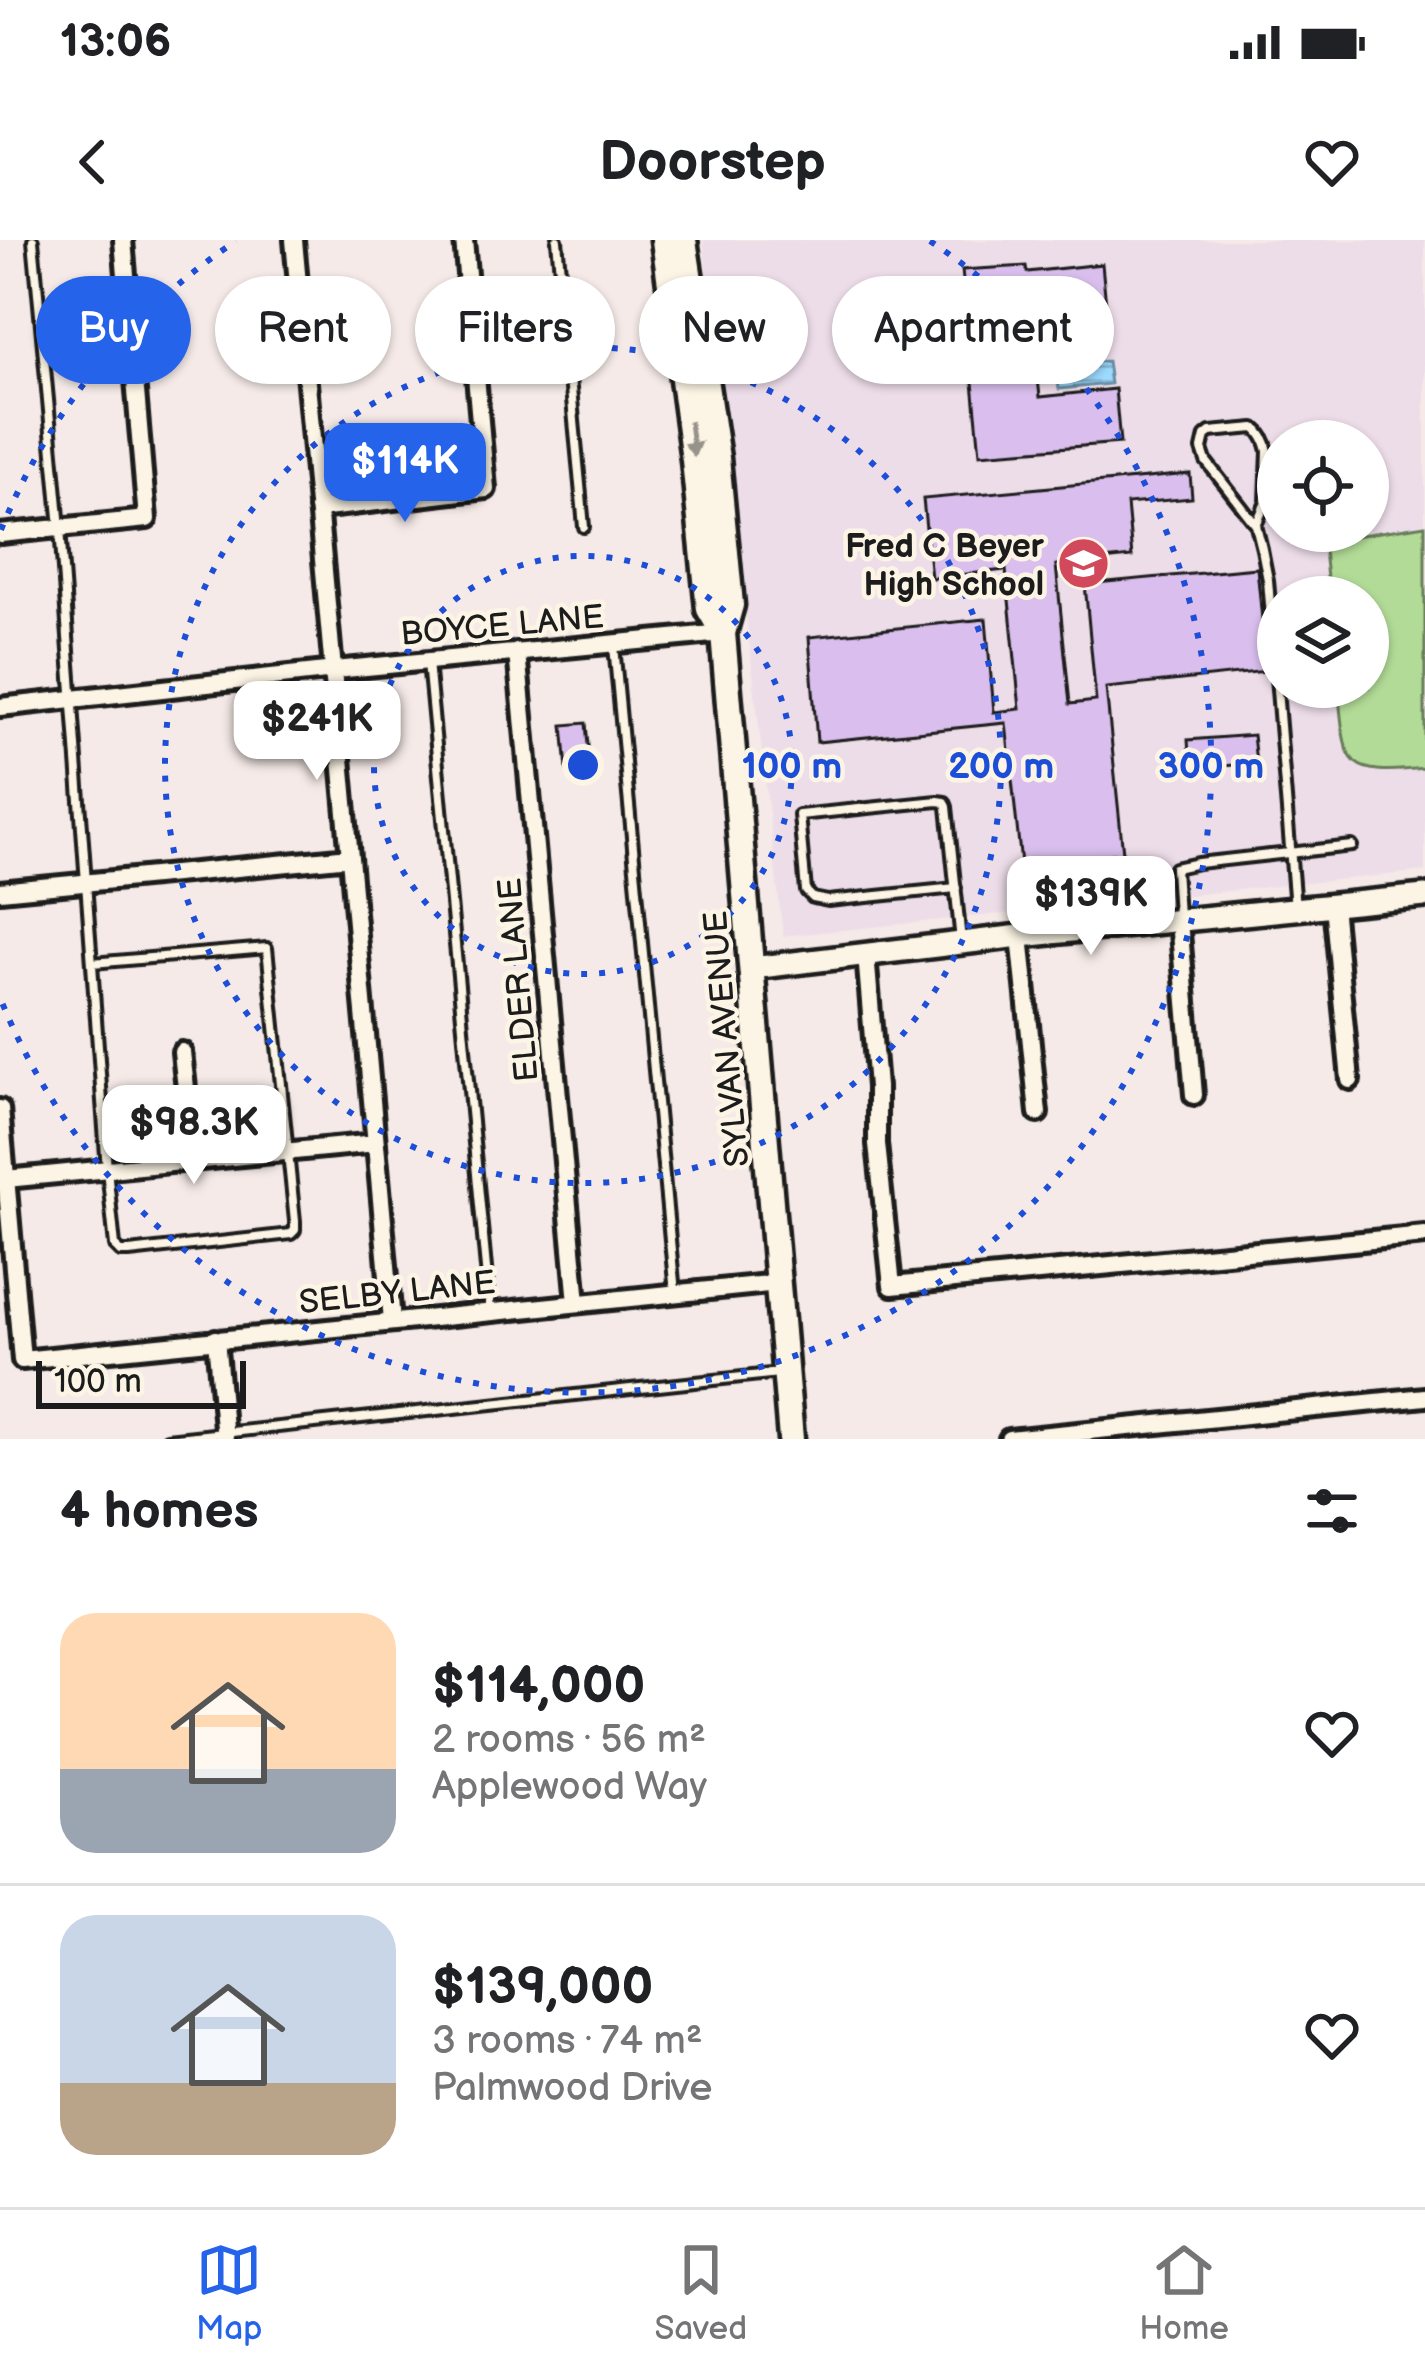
<!DOCTYPE html>
<meta charset="utf-8">
<style>
body{margin:0;font-family:"Balsamiq Sans",sans-serif;background:#f6f6f6;color:#202124;height:100vh;display:flex;flex-direction:column;font-size:45px;white-space:nowrap}
*{box-sizing:border-box;margin:0}
p{font-size:39px;color:#757577}
.icon{flex:none;width:66px;height:66px;fill:none;stroke:currentColor;stroke-width:2;stroke-linecap:round;stroke-linejoin:round}
.map{position:relative;height:1199px;overflow:hidden}
.side{display:flex;flex-direction:column;background:#fff;flex:1}
.side>*{flex:none}
.top-card{position:absolute;left:36px;top:36px;width:1353px;height:108px;display:flex;gap:24px}
.tools{position:absolute;left:1257px;top:180px;display:grid;gap:24px}
.tools a{display:grid;place-items:center;width:132px;height:132px;border-radius:50%;background:#fff;box-shadow:0 3px 9px #0004;font-size:60px}
.scale{position:absolute;left:36px;bottom:30px;width:210px;box-sizing:border-box;padding-left:12px;border:6px solid #1c1c1c;border-top:0;font-size:33px;line-height:42px;white-space:nowrap;color:#1c1c1c;-webkit-text-stroke:9px #fcf5e5;paint-order:stroke}
.price{position:absolute;translate:-50% -102px;padding:0 27px;border-radius:24px;background:#fff;color:#222;font-size:39px;line-height:78px;filter:drop-shadow(0 3px 6px #0008)}
.price::after{content:'';position:absolute;left:50%;top:72px;width:36px;height:27px;margin-left:-18px;background:inherit;clip-path:polygon(0 0,100% 0,50% 100%)}
.price.active{background:#2563eb;color:#fff}
ul{padding:0;list-style:none}
li{display:flex;align-items:center;gap:36px;height:300px;padding:0 60px}
li+li{border-top:3px solid #e0e0e0}
li span{display:grid;place-items:center;flex:none;width:336px;height:240px;border-radius:36px;color:#555}
li>.icon{margin-inline-start:auto}
span .icon{width:144px;height:144px;fill:#fffc;stroke-width:1}
li b{font-size:51px}
h2{display:flex;justify-content:space-between;align-items:center;height:144px;padding:0 60px;font-size:51px}
.chip{padding:0 42px;border-radius:54px;background:#fff;box-shadow:0 3px 9px #0004;font-size:42px;line-height:108px}
.chip.active{background:#2563eb;color:#fff}
.status{display:flex;justify-content:space-between;align-items:center;height:84px;padding:0 60px;background:#fff;direction:ltr}
.status svg{height:33px;fill:currentColor}
header{display:flex;justify-content:space-between;align-items:center;height:156px;padding:0 60px;background:#fff;font-size:54px;font-weight:700}
.tab-bar{display:flex;justify-content:space-around;align-items:center;height:168px;border-top:3px solid #e0e0e0;background:#fff;font-size:33px;color:#757577}
.tab-bar a{display:grid;justify-items:center;gap:6px}
.tab-bar .active{color:#2563eb}
.map>svg:first-child{display:block}
</style>
<div class="status"><b>13:06</b><svg viewBox="0 0 49 12"><path d="M0 12V9h3v3zM5 12V6h3v6zM10 12V3h3v9zM15 12V0h3v12zM26 1h20v11H26zM47 4h2v5h-2z"/></svg></div>
<header><svg class="icon" aria-label="back" viewBox="0 0 24 24"><path d="M15 5l-7 7 7 7"/></svg>Doorstep<svg class="icon" aria-label="heart" viewBox="0 0 24 24"><path d="M12 20l-8-8c-3-5 5-10 8-4 3-6 11-1 8 4z"/></svg></header>
<div class="map">
<svg width="1425" height="1199" viewBox="0 0 1425 1199">
<defs>
<pattern id="water-rules" width="6" height="5" patternUnits="userSpaceOnUse" patternTransform="scale(3)"><rect width="6" height="5" fill="#9cdafe"/><path d="M0 2.5h6" fill="none" stroke="#86bad9"/></pattern>
</defs>
<rect width="100%" height="100%" fill="#f5eae7"/>
<filter id="ink" filterUnits="userSpaceOnUse"><feTurbulence type="fractalNoise" baseFrequency=".00833" numOctaves="2"/><feDisplacementMap in="SourceGraphic" scale="24" xChannelSelector="R" yChannelSelector="G"/><feConvolveMatrix kernelMatrix="1 2 1 2 8 2 1 2 1" color-interpolation-filters="sRGB"/></filter>
<g filter="url(#ink)">
<!-- built -->
<path fill="#eddde9" fill-rule="evenodd" d="M703,0H1425V631L783,696ZM1278,201H1368V291H1278ZM1278,357H1368V447H1278Z"/>
<!-- park -->
<path fill="#b2db97" stroke="#677c5a" stroke-width="3" d="M1425,285V528C1341,537 1346,524 1338,447H1368V357H1329L1323,301Z"/>
<!-- water -->
<path fill="url(#water-rules)" stroke="#698ea4" stroke-width="3" d="M1082,98L1084,123L1107,121L1110,144L1059,149L1053,102Z"/>
<!-- building -->
<path fill="#dabfee" stroke="#1c1c1c" stroke-width="3" d="M1102,24L1107,75L1032,83L1040,157L1115,149L1120,203L980,214L962,30L1026,26L1027,32Z
M1190,234L1192,258L1127,264L1132,317L1056,325L1070,464L1096,461L1085,344L1257,328L1267,431L1106,448L1123,613L1021,624L1006,483L817,502L809,397L986,379L994,472L1020,469L1006,330L931,338L923,259Z
M586,483L590,528L567,530L563,485Z
M1253,495L1256,523L1190,529L1188,500Z"/>
<g fill="none" stroke-linecap="round" stroke-linejoin="round">
<defs>
<path id="service" d="M33,0L60,288L107,929L115,1006L121,1012H129L291,994L295,990V981L267,708L92,723
M557,0L584,287
M1256,285L1266,262L1268,211C1266,202 1263,194 1255,188L1210,192L1205,196L1202,209L1206,221L1256,285L1262,309L1268,340L1295,668
M614,406L675,1053
M428,422L490,1070
M956,648L828,661L813,658L806,651L799,575L938,561L945,562L947,567C952,611 956,656 961,701
M1178,676L1175,628L1198,623L1352,606
M167,1199L779,1133"/>
<path id="minor" d="M294,0L392,1081
M318,269L486,249L464,0
M0,294L147,279L123,0
M517,412L577,1063
M0,467L335,430L723,393
M0,651L350,617
M1333,665L1350,840
M1179,681L1194,855
M1020,696L1038,873
M866,714L877,847V904L892,1046L1425,995
M182,812L194,921
M0,869L22,1120L778,1043
M6,939L376,903
M216,1099L225,1199
M1009,1199L1425,1157"/>
<path id="tertiary" d="M752,728L1020,696L1425,656"/>
<path id="secondary" d="M664,0L694,220L709,369L723,393
M684,0L717,218L731,365L723,393L791,1199"/>
</defs>
<!-- service casing -->
<use href="#service" stroke="#1c1c1c" stroke-width="16"/>
<!-- minor casing -->
<use href="#minor" stroke="#1c1c1c" stroke-width="26"/>
<!-- tertiary casing -->
<use href="#tertiary" stroke="#1c1c1c" stroke-width="30"/>
<!-- secondary casing -->
<use href="#secondary" stroke="#1c1c1c" stroke-width="33"/>
<!-- service -->
<use href="#service" stroke="#fcf5e5" stroke-width="8"/>
<!-- minor -->
<use href="#minor" stroke="#fcf5e5" stroke-width="16"/>
<!-- tertiary -->
<use href="#tertiary" stroke="#fcf5e5" stroke-width="21"/>
<!-- secondary -->
<use href="#secondary" stroke="#fcf5e5" stroke-width="24"/>
</g>
<!-- one-way arrows -->
<defs><path id="oneway-solid" d="M-6-.8H1V-3.2L6.5 0L1 3.2V.8H-6Z" transform="scale(3)"/></defs>
<use fill="#97938b" href="#oneway-solid" transform="translate(692 199) rotate(83)"/>
</g>
<!-- distance rings -->
<g fill="none" stroke="#1d4ed8" stroke-width="6" stroke-dasharray="6 12">
<circle cx="583" cy="525" r="209"/>
<circle cx="583" cy="525" r="418"/>
<path d="M1 290A628 628 0 0 1 236 1M930 1A628 628 0 1 1 1 760"/>
</g>
<!-- icons -->
<defs>
<symbol id="school-disc" viewBox="-11 -11 22 22"><circle r="9.5" fill="#d1495b" stroke="#fcf5e5"/><path d="M0-5L7-2L0 1L-7-2ZM-4 1L0 2.5L4 1V4Q0 6-4 4Z" fill="#fff"/></symbol>
</defs>
<g fill-rule="evenodd">
<use href="#school-disc" x="1054" y="294" width="59" height="59"/>
</g>
<g text-anchor="middle" stroke-width="9" stroke-linejoin="round" paint-order="stroke">
<!-- poi labels -->
<g font-size="33" font-weight="bold" fill="#1c1c1c" stroke="#fcf5e5" text-anchor="end">
<text x="1044" y="317">Fred C Beyer<tspan x="1044" dy="38">High School</tspan></text>
</g>
<!-- street labels -->
<g font-size="33" fill="#1c1c1c" stroke="#fcf5e5">
<text transform="translate(502 384) rotate(-5)" y="12">BOYCE LANE</text>
<text transform="translate(517 740) rotate(-95)" y="12">ELDER LANE</text>
<text transform="translate(725 799) rotate(-95)" y="12">SYLVAN AVENUE</text>
<text transform="translate(397 1051) rotate(-6)" y="12">SELBY LANE</text>
</g>
</g>
<circle cx="583" cy="525" r="18" fill="#1d4ed8" stroke="#fcf5e5" stroke-width="6"/>
<g font-size="36" text-anchor="middle" font-weight="bold" fill="#1d4ed8" stroke="#fcf5e5" stroke-width="9" stroke-linejoin="round" paint-order="stroke">
<text x="792" y="538">100 m</text>
<text x="1001" y="538">200 m</text>
<text x="1211" y="538">300 m</text>
</g>
</svg>
<div class="tools">
<a><svg class="icon" aria-label="locate" viewBox="0 0 24 24"><circle cx="12" cy="12" r="6"/><path d="M12 2v4M12 18v4M2 12h4M18 12h4"/></svg></a>
<a><svg class="icon" aria-label="layers" viewBox="0 0 24 24"><path d="M12 4l9 5-9 5-9-5zM3 14l9 5 9-5"/></svg></a>
</div>
<div class="scale">100 m</div>
<b class="price active" style="left:405px;top:285px">$114K</b>
<b class="price" style="left:317px;top:543px">$241K</b>
<b class="price" style="left:1091px;top:718px">$139K</b>
<b class="price" style="left:194px;top:947px">$98.3K</b>
<div class="top-card">
<a class="chip active">Buy</a>
<a class="chip">Rent</a>
<a class="chip">Filters</a>
<a class="chip">New</a>
<a class="chip">Apartment</a>
</div>
</div>
<section class="side">
<h2>4 homes<svg class="icon" aria-label="filters" viewBox="0 0 24 24"><path d="M4 7h16M4 17h16"/><circle cx="9" cy="7" r="2"/><circle cx="15" cy="17" r="2"/></svg></h2>
<ul>
<li><span style="background:linear-gradient(#ffd9b3 65%,#9aa5b1 0)"><svg class="icon" aria-label="home" viewBox="0 0 24 24"><path d="M3 11l9-7 9 7M6 9v11h12V9"/></svg></span><div><b>$114,000</b><p>2 rooms · 56 m²</p><p>Applewood Way</p></div><svg class="icon" aria-label="heart" viewBox="0 0 24 24"><path d="M12 20l-8-8c-3-5 5-10 8-4 3-6 11-1 8 4z"/></svg></li>
<li><span style="background:linear-gradient(#c9d6e8 70%,#b9a48a 0)"><svg class="icon" aria-label="home" viewBox="0 0 24 24"><path d="M3 11l9-7 9 7M6 9v11h12V9"/></svg></span><div><b>$139,000</b><p>3 rooms · 74 m²</p><p>Palmwood Drive</p></div><svg class="icon" aria-label="heart" viewBox="0 0 24 24"><path d="M12 20l-8-8c-3-5 5-10 8-4 3-6 11-1 8 4z"/></svg></li>
</ul>
</section>
<nav class="tab-bar">
<a class="active"><svg class="icon" aria-label="map" viewBox="0 0 24 24"><path d="M3 6l6-2 6 2 6-2v14l-6 2-6-2-6 2zM9 4v14M15 6v14"/></svg>Map</a>
<a><svg class="icon" aria-label="saved" viewBox="0 0 24 24"><path d="M7 4h10v16l-5-4-5 4z"/></svg>Saved</a>
<a><svg class="icon" aria-label="home" viewBox="0 0 24 24"><path d="M3 11l9-7 9 7M6 9v11h12V9"/></svg>Home</a>
</nav>
